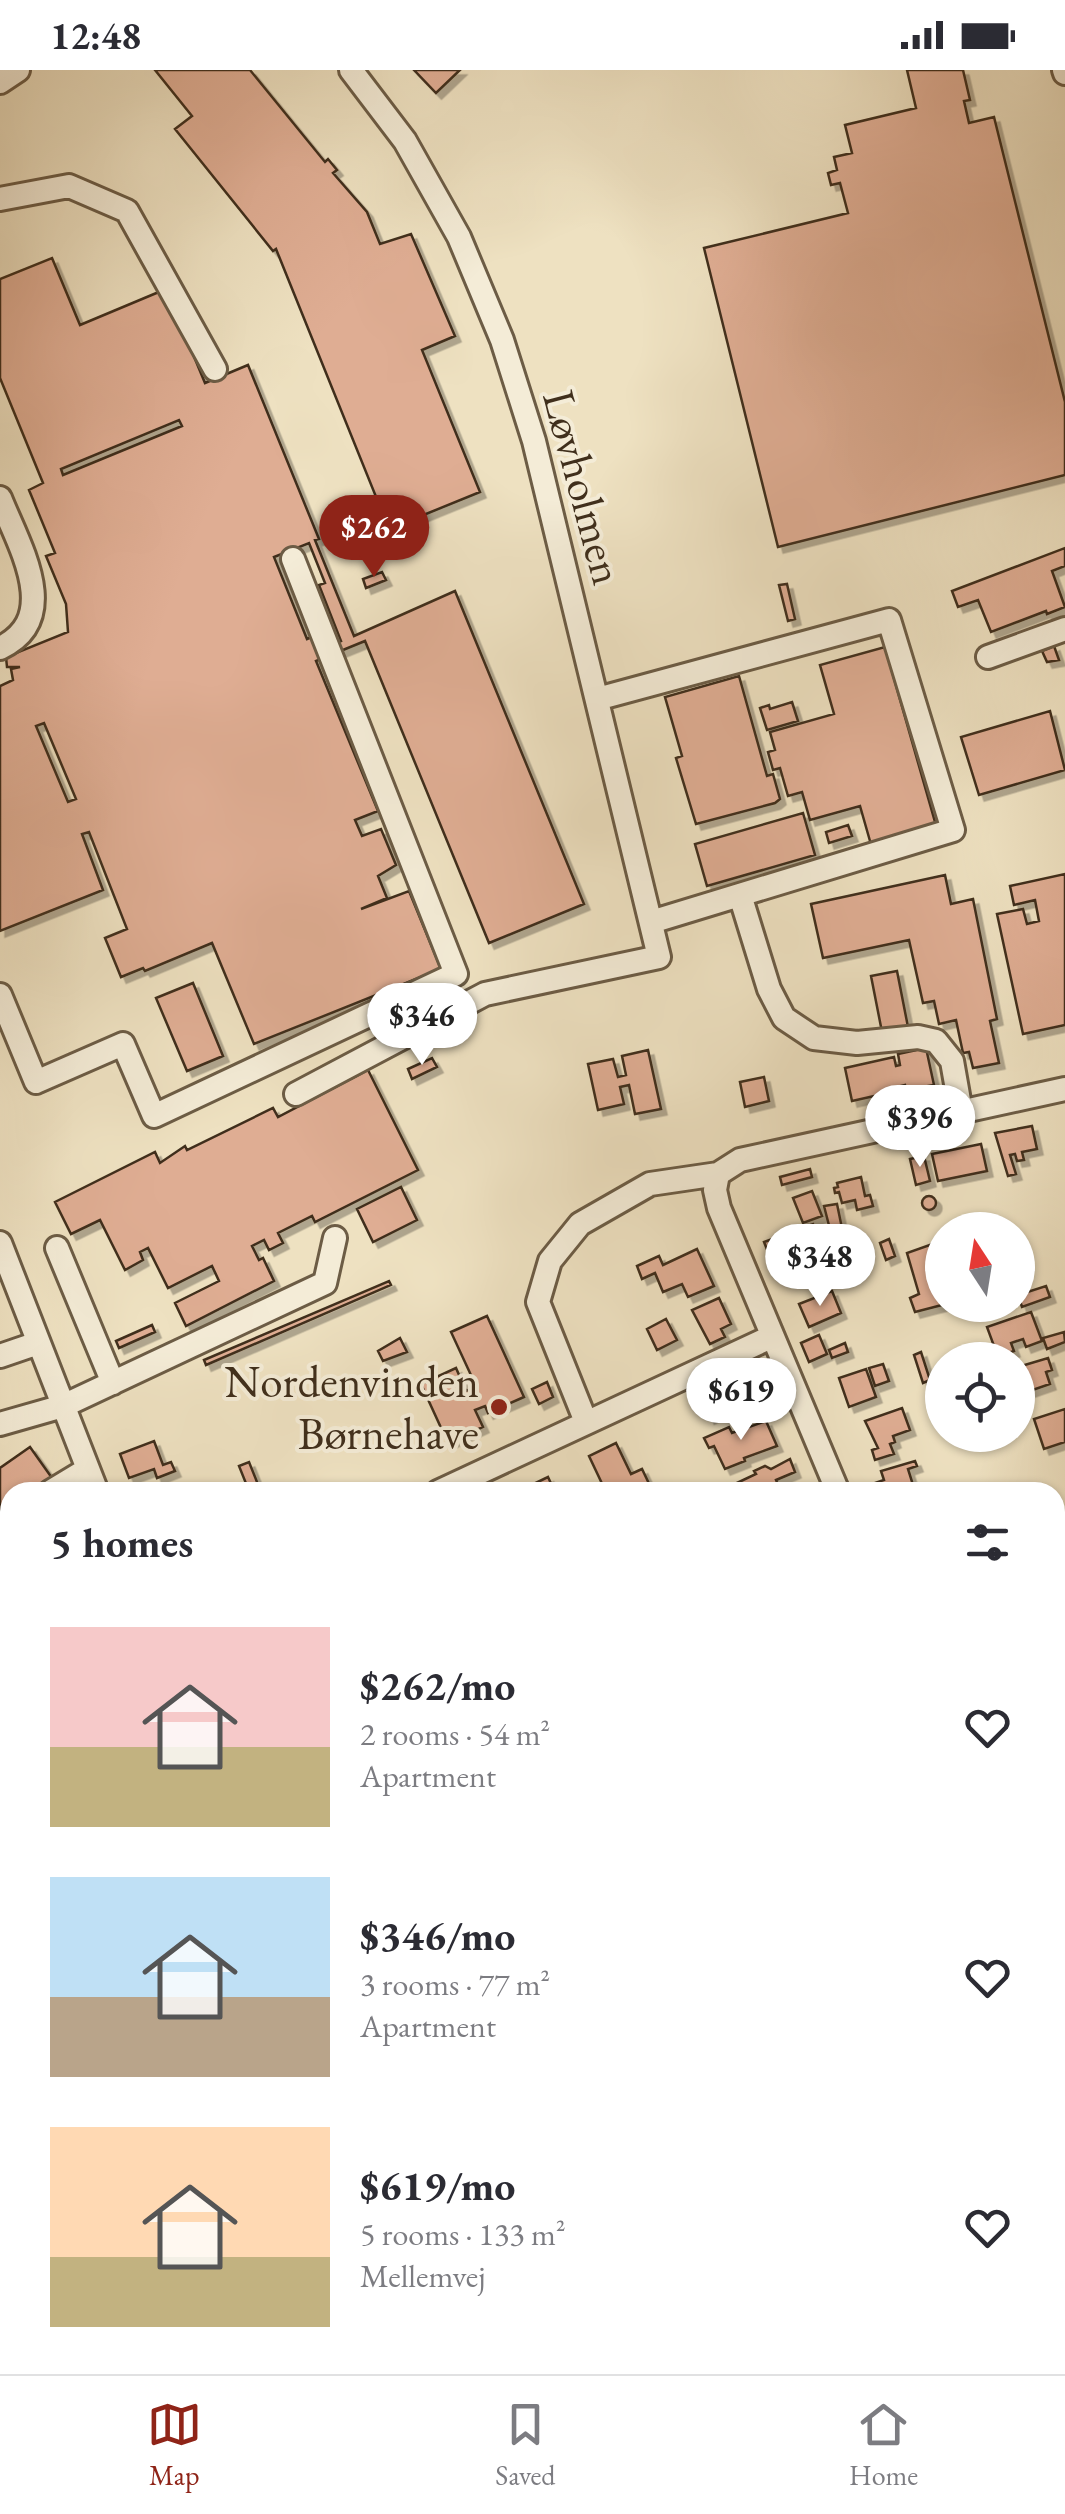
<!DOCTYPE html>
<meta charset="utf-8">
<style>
body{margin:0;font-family:"EB Garamond",serif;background:#f7f7f7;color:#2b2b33;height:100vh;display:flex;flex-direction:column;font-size:38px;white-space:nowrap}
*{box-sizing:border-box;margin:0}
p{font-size:32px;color:#7c7c81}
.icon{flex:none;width:55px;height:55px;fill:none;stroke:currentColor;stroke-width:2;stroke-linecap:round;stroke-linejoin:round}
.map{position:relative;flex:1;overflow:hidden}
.drawer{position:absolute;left:0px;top:1412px;width:1065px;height:892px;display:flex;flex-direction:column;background:#fff;border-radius:30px 30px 0 0;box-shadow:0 2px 8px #0004}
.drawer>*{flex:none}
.needle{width:65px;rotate:348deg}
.fabs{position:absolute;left:925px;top:1142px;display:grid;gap:20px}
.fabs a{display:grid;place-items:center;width:110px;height:110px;border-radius:50%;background:#fff;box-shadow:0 2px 8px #0004;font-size:50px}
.price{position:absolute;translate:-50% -85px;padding:0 22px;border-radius:35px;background:#fff;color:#222;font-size:32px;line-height:65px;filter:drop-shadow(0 2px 5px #0008)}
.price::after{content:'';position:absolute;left:50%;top:60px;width:30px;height:22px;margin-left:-15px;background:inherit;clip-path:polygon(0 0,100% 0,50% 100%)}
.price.active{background:#8f2418;color:#fff}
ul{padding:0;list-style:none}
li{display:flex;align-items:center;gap:30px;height:250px;padding:0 50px}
li span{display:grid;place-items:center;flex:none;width:280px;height:200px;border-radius:0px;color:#555}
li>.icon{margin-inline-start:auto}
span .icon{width:120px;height:120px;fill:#fffc;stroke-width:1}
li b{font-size:42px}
h2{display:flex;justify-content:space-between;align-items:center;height:120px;padding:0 50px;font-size:42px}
.status{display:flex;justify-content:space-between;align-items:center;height:70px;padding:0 50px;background:#fff;direction:ltr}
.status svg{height:28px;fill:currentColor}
.menu{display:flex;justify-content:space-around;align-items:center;height:140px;border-top:2px solid #e1e1e2;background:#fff;font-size:28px;color:#7c7c81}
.menu a{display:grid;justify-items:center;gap:5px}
.menu .active{color:#8f2418}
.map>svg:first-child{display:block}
</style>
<div class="status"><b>12:48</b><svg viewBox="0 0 49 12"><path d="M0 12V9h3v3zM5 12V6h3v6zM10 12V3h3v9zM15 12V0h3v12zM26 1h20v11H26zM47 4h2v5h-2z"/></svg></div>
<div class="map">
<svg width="1065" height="2304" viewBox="0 0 1065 2304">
<defs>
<filter id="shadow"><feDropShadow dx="5.5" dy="5.5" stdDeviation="0" flood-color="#0004"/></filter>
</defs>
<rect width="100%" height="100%" fill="#eee1c1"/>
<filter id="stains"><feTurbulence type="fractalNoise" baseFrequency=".002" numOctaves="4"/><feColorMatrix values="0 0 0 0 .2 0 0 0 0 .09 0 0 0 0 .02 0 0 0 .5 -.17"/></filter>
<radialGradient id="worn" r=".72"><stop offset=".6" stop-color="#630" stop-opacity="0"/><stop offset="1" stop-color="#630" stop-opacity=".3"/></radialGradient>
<!-- green -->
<path fill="#bfc18e" stroke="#807855" stroke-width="2.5" d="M0,1921L10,1937V2123L0,2131Z"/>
<!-- building -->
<path fill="#dfad93" stroke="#402f1c" stroke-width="2.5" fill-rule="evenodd" filter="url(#shadow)" d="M155,0H250L325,92L328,89L337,100L333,103L367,142L380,174L411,164L455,266L422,280L480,422L389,459L276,179L273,181L175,59L192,46Z
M414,0H460L436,23Z
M907,0H963L970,30L964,31L969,53L994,47L1065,332V405L778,477L704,178L848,143L840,113L831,115L828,103L837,100L834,87L852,83L845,55L916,38Z
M52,188L80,255L166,219L205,313L248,295L319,469L315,470L354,566L455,521L584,834L489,873L365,571L316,591L378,741L355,750L362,766L381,759L396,795L378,806L387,828L361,839L409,821L441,899L254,974L212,873L145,901L143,898L121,907L105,868L127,859L89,762L82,764L103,820L0,861V616L13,610L11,599L20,597H7L6,587L68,562L66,534L46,486L55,483L29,420L43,413L0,308V209ZM179,350L182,356L63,405L61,399ZM309,473L325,513L319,515L341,571L325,578L319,564L307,569L274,487ZM44,653L76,729L68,732L36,656Z
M1065,478V496L1052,501L1065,537L1047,544L1046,541L991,562L978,530L958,537L952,521Z
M382,502L386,510L366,518L363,509Z
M787,514L795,549L788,551L779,515Z
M1054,576L1059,590L1047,592L1042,581Z
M885,577L937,759L872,778L860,736L810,750L802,722L788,726L780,698L773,700L768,682L775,680L770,662L834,644L820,595Z
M739,606L767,706L773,704L780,729L775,733L696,754L676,688L682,686L665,627Z
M792,632L798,651L767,660L760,638L769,635L770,639Z
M1050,641L1065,700L979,725L961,667Z
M803,743L815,785L707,816L695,774Z
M848,755L852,766L829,773L826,762Z
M1065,804V955L1023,964L997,844L1023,839L1027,854L1039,851L1035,830L1014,835L1010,816Z
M945,805L951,834L973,829L997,949L990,951L999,993L973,998L969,982L963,983L956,950L939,954L934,931L923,933L909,870L823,888L811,834Z
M897,901L908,957L882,962L871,906Z
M193,913L223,986L187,1001L156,928Z
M926,978L934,1015L906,1020L905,1015L901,1016V1020L852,1031L845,998L894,987L896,996L900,995L898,984Z
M648,980L661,1039L635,1044L629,1015L620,1017L624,1034L598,1040L588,994L613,989L618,1007L626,1005L622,986Z
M432,988L437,997L412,1009L408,999Z
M368,1000L418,1100L315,1152L312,1146L278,1163L283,1173L269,1180L264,1170L252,1176L259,1190L263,1188L274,1211L186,1256L175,1233L219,1211L212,1196L168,1218L148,1178L140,1182L143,1190L125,1200L100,1150L71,1164L55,1132L155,1082L160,1093L185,1076L187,1080L273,1038L278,1047Z
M764,1007L769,1031L745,1037L740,1012Z
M1032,1056L1037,1079L1022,1082L1024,1090L1017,1091L1015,1084L1010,1085L1016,1104L1008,1106L995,1063Z
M981,1074L987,1101L938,1111L932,1084Z
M924,1086L930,1111L916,1115L910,1089Z
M810,1099L812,1107L782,1115L780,1107Z
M861,1107L865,1126L870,1125L873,1136L857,1140L855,1130L842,1133L839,1122L835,1123L834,1118L838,1117L837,1113Z
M401,1117L417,1150L373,1172L357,1139Z
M812,1121L822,1146L803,1153L793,1128Z
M922 1133a7 7 0 1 1 14 0a7 7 0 1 1-14 0Z
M837,1134L844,1168L833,1171L824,1136Z
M813,1154L822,1179L795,1189L799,1199L782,1205L778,1195L774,1197L764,1172Z
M889,1169L895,1186L886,1190L880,1173Z
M941,1171L942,1197L939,1198L942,1209V1235L915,1242L910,1228L919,1224L907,1183Z
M697,1179L714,1216L688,1227L682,1214L663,1222L655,1203L642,1209L637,1196L659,1186L663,1195Z
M389,1211L391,1215L206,1295L204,1290Z
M1046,1216L1050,1227L1022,1237L1018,1225Z
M832,1221L841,1243L809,1257L799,1234Z
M719,1228L731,1254L721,1259L725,1267L710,1274L692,1240Z
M1031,1242L1042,1271L1026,1277L1023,1269L1011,1273L1014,1281L998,1287L987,1257Z
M487,1246L524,1327L488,1343L485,1336L475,1340L483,1357L448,1373L421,1314L456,1298L466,1321L476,1316L451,1262Z
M666,1249L677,1270L657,1280L647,1259Z
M152,1255L155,1262L119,1278L116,1271Z
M1064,1262L1065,1272L1047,1279L1043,1268Z
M819,1265L827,1284L809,1292L801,1273Z
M400,1268L407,1282L383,1291L378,1281Z
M845,1273L848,1282L832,1288L829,1280Z
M921,1282L930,1310L923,1313L914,1285Z
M1048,1288L1052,1300L1046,1302L1050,1314L1018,1325V1297Z
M883,1294L889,1311L875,1316L869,1298Z
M866,1299L876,1327L849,1337L839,1308Z
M736,1307L739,1315L751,1310L762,1335L738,1346L734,1337L709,1348L699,1323Z
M547,1312L553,1327L539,1334L532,1319Z
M902,1338L910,1360L893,1366L895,1372L890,1374L894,1384L875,1390L872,1380L878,1378L865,1351Z
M1065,1339V1372L1044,1379L1034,1349Z
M766,1351L777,1376L744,1388L745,1391L725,1399L714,1376L709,1378L704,1368L729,1357L732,1363Z
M154,1371L163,1395L171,1392L175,1401L157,1408L154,1399L129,1408L120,1384Z
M616,1373L631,1404L642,1399L653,1422H640L638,1419L639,1422H606L589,1386Z
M30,1377L52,1408L32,1422H10V1438L0,1445V1398Z
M790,1389L795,1402L776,1410L781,1422H704L718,1417L720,1421L756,1404L754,1401L765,1396L771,1399Z
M915,1391L917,1396L908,1399L914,1418L898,1422H875L872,1414L884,1410L881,1401Z
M249,1392L259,1417L249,1421L239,1396Z
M548,1407L555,1422L569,1416L572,1422H517Z
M1065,1552V1583L1055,1586V1558Z
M4,1600L10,1620L1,1623L0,1601Z
M10,1670V1705L0,1709V1674Z
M10,1733V1765L0,1768V1737Z
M1065,1740V1769L1055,1771V1742Z
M10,1799V1831L1,1835L0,1803Z
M1065,1809V1842L1055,1845V1811Z
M1061,1998L1065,2007V2024L1055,2029V2000Z
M1061,2041L1065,2049V2067L1059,2070L1065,2082V2104L1055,2109V2044Z
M6,2052L10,2057V2075L3,2080L0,2056Z
M10,2208V2246L0,2249V2211Z
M528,2295H582L583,2296L568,2304H516Z
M750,2295H771L778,2304H756Z
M853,2295H897V2296L886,2304H855L850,2297Z"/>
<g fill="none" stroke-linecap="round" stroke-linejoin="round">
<defs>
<path id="minor" d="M1064,0L1065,3
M0,12L18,0
M0,129L69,116L127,141L215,299
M0,428C18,474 64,548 0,578
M988,587L1065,559
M597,629L889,550L953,760L651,852
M740,825L769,919L784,948L814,968L857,973L918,967L936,971L952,991L961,1042
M0,925L36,1012L123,974L154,1046L456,904L293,489
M296,1024L485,924L659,887L534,371L502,270L459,167L405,71L351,0
M718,1104L715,1120L719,1138L838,1422
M0,1173L97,1422
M57,1178L113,1313
M0,1286L38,1273
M586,1352L538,1232L550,1191L580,1154L650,1114L718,1104L740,1090L1065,1019
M0,1354L63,1336L325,1213L335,1168
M50,1422L88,1399
M438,1422L771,1267
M0,1458L10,1451
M1055,1606L1065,1603
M0,1939L10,1956
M1055,1940L1065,1964
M0,2148L10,2140
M1055,2257L1065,2251
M453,2295L457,2304
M814,2295L821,2304
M988,2304L1001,2295"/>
</defs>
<!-- minor casing -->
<use href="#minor" stroke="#6c5c45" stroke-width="28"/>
<!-- minor -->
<use href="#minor" stroke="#f4ecd7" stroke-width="22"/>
</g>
<!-- markers -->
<circle fill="#8f2418" stroke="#f4ecd7" stroke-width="4" cx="499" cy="1337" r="10"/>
<g text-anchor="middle" stroke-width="8" stroke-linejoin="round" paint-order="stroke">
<!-- street labels -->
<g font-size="45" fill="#402f1c" stroke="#f4ecd7">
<text transform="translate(584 417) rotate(75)" y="16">Løvholmen</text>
</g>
<!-- poi labels -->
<g font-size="45" fill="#402f1c" stroke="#f4ecd7" text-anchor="end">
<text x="479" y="1327">Nordenvinden<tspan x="479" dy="52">Børnehave</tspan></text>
</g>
</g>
<rect width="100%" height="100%" filter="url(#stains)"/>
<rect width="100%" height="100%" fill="url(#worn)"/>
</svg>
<div class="fabs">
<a><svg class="needle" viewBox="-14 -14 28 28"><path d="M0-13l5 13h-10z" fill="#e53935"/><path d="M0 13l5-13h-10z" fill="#7c7c81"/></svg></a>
<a><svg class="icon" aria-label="locate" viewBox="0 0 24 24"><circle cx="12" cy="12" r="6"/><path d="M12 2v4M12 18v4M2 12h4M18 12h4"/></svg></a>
</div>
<b class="price active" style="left:374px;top:510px">$262</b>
<b class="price" style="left:422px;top:998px">$346</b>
<b class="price" style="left:920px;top:1100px">$396</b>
<b class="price" style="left:820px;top:1239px">$348</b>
<b class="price" style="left:741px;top:1373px">$619</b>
<section class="drawer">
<h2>5 homes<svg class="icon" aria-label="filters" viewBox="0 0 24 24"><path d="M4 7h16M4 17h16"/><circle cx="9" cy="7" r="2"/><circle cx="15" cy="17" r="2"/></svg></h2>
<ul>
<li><span style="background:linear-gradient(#f6c9c9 60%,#c2b280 0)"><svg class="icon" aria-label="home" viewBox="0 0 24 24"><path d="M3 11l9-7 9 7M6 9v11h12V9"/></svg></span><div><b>$262/mo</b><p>2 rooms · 54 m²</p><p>Apartment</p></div><svg class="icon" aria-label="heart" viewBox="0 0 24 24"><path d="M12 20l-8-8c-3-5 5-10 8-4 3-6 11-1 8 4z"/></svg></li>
<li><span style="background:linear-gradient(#bfe0f5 60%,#b9a48a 0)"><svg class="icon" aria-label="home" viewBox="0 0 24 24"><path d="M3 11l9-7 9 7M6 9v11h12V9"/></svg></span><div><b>$346/mo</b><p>3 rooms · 77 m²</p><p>Apartment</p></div><svg class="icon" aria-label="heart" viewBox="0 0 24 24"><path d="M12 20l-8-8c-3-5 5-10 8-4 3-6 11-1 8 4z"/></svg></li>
<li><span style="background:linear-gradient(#ffd9b3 65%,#c2b280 0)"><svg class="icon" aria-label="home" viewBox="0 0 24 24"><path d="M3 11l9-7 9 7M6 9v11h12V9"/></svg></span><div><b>$619/mo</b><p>5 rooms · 133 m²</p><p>Mellemvej</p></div><svg class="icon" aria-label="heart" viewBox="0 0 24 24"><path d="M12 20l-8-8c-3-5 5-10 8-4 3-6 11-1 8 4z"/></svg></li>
</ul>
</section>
</div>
<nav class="menu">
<a class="active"><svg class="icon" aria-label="map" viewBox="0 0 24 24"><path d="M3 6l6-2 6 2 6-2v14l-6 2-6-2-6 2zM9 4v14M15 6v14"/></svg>Map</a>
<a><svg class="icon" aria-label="saved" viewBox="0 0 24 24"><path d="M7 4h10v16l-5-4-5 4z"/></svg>Saved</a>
<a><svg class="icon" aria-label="home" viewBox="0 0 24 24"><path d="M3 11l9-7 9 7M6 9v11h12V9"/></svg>Home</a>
</nav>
